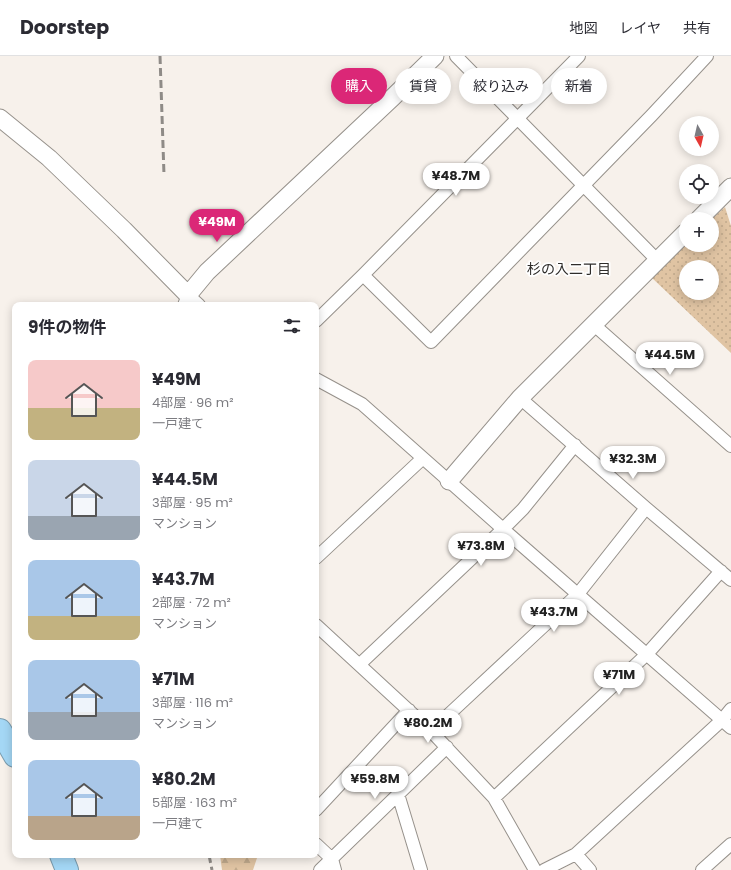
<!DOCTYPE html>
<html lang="ja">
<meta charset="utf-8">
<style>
body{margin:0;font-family:Poppins,"Noto Sans JP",sans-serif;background:#f2f2f3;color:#2b2b33;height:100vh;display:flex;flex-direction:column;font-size:15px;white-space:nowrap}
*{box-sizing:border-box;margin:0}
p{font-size:13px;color:#7c7c81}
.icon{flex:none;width:22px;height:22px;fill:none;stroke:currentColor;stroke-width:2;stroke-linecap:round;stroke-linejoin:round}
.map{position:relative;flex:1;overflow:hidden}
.panel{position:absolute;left:12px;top:246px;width:307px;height:556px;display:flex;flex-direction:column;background:#fff;border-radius:8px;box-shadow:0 2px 10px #0003}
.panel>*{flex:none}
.guide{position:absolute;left:331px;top:12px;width:340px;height:36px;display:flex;gap:8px}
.needle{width:26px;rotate:172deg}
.tools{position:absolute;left:679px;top:60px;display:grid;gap:8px}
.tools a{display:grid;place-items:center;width:40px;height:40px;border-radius:50%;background:#fff;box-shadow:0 2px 10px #0003;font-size:20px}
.price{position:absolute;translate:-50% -34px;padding:0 9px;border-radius:14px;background:#fff;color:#222;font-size:13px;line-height:26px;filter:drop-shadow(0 1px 2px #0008)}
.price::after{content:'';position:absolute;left:50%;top:24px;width:12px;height:9px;margin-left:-6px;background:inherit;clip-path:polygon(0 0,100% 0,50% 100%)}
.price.active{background:#db2777;color:#fff}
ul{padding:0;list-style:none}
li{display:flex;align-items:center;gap:12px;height:100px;padding:0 16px}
li span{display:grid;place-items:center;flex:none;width:112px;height:80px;border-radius:8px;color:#555}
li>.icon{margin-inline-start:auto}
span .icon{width:48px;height:48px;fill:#fffc;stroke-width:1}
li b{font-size:17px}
h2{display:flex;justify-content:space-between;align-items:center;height:48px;padding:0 16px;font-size:17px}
.chip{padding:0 14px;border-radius:18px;background:#fff;box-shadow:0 2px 10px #0003;font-size:14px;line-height:36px}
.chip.active{background:#db2777;color:#fff}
header{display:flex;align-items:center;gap:24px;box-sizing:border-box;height:56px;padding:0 20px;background:#fff;border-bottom:1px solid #e1e1e2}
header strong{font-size:19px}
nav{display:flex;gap:22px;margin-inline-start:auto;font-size:14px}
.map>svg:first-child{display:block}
</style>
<header>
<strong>Doorstep</strong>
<nav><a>地図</a><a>レイヤ</a><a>共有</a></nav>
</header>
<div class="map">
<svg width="731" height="814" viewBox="0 0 731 814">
<defs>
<pattern id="forest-firs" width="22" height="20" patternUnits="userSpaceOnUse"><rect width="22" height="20" fill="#e0c4a3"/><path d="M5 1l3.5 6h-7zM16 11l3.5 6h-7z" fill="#c0a98c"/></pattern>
<pattern id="park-dots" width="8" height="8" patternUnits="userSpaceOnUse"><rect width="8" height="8" fill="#e0c4a3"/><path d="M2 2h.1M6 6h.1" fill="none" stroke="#c0a98c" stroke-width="1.8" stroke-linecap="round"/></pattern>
</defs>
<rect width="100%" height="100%" fill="#f7f1eb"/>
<!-- forest -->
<path fill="url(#forest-firs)" d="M220,799H258L253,814H222Z"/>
<!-- park -->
<path fill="url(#park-dots)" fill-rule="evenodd" d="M725,151L731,170V297L651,221L686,188V189H712V163ZM686,211H712V237H686Z"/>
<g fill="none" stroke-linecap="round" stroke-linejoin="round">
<defs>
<path id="street" d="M456,0L658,205
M363,219L431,286L652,59L707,0
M184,249L188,239L199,249
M316,265L363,219L579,0
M593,268L731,390
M316,323L362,348L503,473L731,672
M520,342L646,452L731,524
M316,502L423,402
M316,569L431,675L494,742L535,814
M360,608L503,473L523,453L575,389
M431,675L578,538L646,452
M398,738L421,814
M494,742L647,598L721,515
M316,754L409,654
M316,788L332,803L335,814
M576,798L590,814
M320,814L447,691
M544,814L576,798L722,664L731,653
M702,814L731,788"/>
<path id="secondary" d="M0,62L49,102L124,174L188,239L207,216L392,42L435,0
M699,163L731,131
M449,425L520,342L686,176"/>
<path id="highway" d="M0,674L15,700
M61,799L67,814"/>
</defs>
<!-- street casing -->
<use href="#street" stroke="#96918b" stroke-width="14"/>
<!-- secondary casing -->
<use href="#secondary" stroke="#96918b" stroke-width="19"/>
<!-- highway casing -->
<use href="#highway" stroke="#7b9cae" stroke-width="24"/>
<!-- street -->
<use href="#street" stroke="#fff" stroke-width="12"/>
<!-- secondary -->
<use href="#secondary" stroke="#fff" stroke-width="17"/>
<!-- highway -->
<use href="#highway" stroke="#a4d7f5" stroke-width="22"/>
<!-- rail -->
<path stroke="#8f8b87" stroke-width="3" stroke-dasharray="8 4" stroke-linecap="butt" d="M160,0L164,119
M209,799L212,814"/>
</g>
<g text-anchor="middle" stroke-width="3.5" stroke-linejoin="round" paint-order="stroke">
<!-- neighbourhood labels -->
<g font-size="14" fill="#2f2d2b" stroke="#fff">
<text x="569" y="218">杉の入二丁目</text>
</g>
</g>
</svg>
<div class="tools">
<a><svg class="needle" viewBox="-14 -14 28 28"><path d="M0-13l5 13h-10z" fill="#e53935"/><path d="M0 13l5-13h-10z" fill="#7c7c81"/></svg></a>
<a><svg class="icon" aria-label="locate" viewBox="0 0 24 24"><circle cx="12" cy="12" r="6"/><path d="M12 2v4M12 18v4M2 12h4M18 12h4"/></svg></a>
<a>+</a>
<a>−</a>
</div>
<b class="price" style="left:456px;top:141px">¥48.7M</b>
<b class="price active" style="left:217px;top:187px">¥49M</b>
<b class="price" style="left:670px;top:320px">¥44.5M</b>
<b class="price" style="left:633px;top:424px">¥32.3M</b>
<b class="price" style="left:481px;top:511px">¥73.8M</b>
<b class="price" style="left:554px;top:577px">¥43.7M</b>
<b class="price" style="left:619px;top:640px">¥71M</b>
<b class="price" style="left:428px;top:688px">¥80.2M</b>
<b class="price" style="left:375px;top:744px">¥59.8M</b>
<div class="guide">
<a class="chip active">購入</a>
<a class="chip">賃貸</a>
<a class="chip">絞り込み</a>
<a class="chip">新着</a>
</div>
<section class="panel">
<h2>9件の物件<svg class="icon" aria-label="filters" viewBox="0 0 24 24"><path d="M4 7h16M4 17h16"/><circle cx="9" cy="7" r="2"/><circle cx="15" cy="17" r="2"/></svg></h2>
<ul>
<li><span style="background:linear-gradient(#f6c9c9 60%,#c2b280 0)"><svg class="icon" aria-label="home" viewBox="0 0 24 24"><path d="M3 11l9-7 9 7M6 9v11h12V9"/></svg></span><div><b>¥49M</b><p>4部屋 · 96 m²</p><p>一戸建て</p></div></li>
<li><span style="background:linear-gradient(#c9d6e8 70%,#9aa5b1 0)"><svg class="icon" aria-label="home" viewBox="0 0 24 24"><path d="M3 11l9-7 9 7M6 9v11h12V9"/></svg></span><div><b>¥44.5M</b><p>3部屋 · 95 m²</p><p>マンション</p></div></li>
<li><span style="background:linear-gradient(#a9c7e8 70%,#c2b280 0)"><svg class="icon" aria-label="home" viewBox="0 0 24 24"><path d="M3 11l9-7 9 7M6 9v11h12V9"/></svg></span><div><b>¥43.7M</b><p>2部屋 · 72 m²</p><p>マンション</p></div></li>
<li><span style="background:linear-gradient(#a9c7e8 65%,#9aa5b1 0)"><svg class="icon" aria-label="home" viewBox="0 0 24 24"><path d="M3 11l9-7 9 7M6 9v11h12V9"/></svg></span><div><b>¥71M</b><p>3部屋 · 116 m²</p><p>マンション</p></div></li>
<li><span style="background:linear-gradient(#a9c7e8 70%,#b9a48a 0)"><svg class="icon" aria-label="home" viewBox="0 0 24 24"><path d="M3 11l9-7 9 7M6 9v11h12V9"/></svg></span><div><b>¥80.2M</b><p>5部屋 · 163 m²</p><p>一戸建て</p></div></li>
</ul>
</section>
</div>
